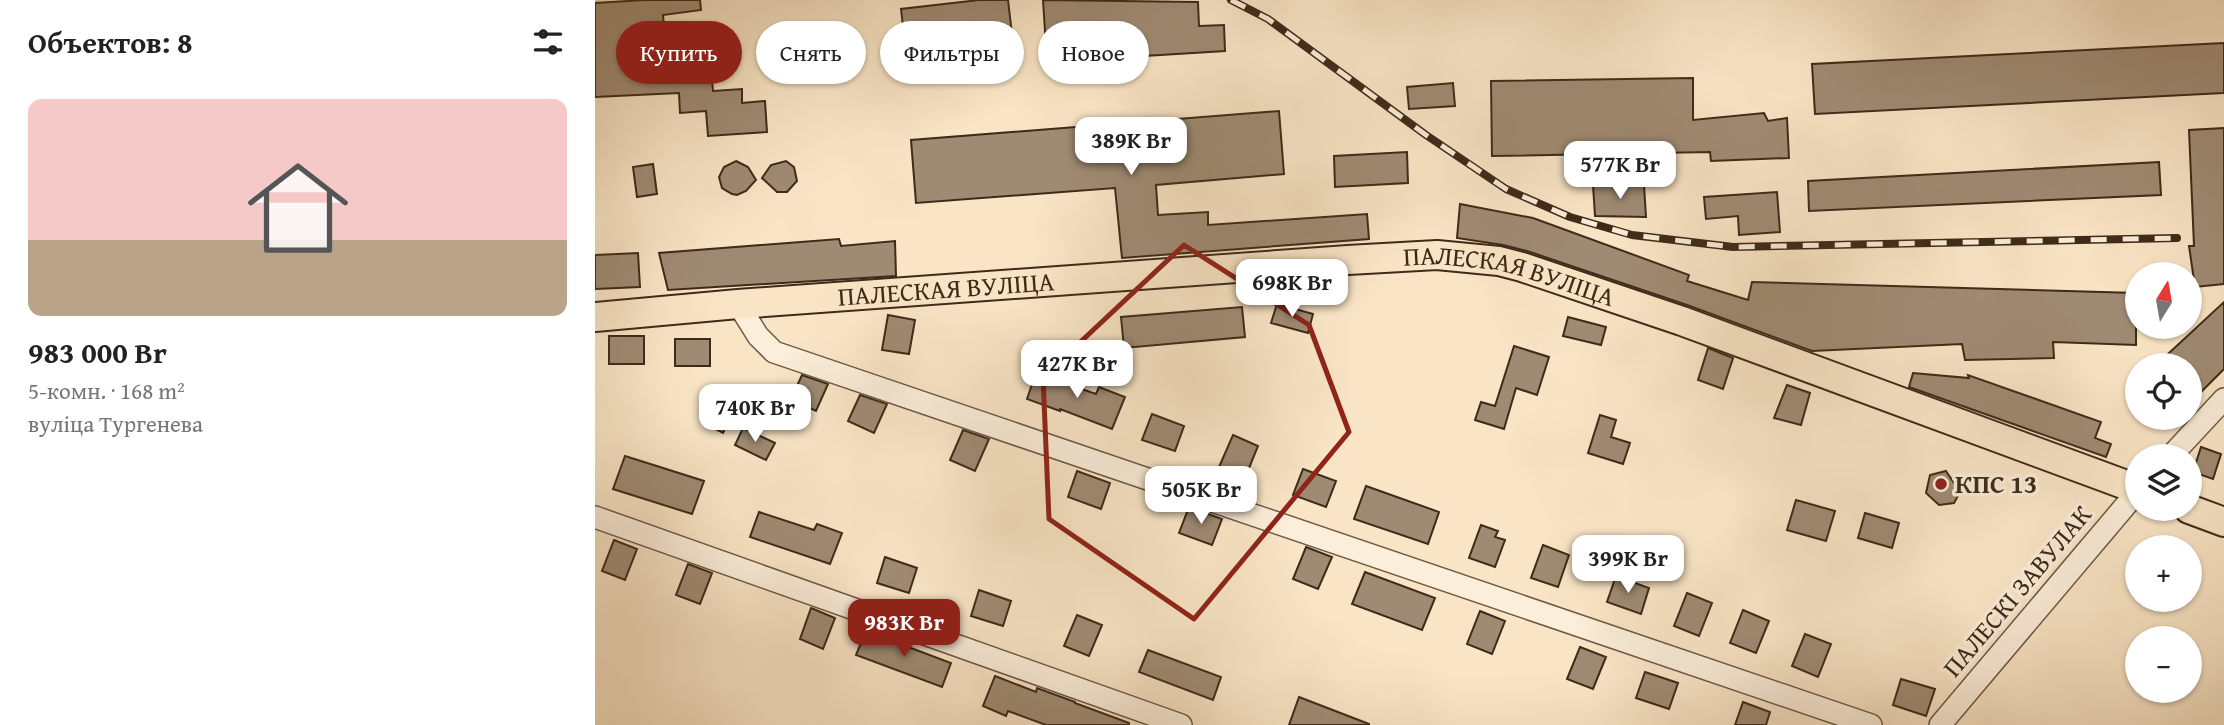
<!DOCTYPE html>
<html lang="ru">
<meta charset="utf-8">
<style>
body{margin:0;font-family:"Gentium Book Plus",serif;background:#f6f6f6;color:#222;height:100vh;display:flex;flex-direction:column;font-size:26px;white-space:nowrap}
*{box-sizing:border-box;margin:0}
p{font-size:23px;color:#767676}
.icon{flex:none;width:38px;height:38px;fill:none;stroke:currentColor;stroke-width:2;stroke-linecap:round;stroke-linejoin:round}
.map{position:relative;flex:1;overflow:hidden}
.panel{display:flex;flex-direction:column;background:#fff;width:595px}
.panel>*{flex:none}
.banner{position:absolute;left:21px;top:21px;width:665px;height:63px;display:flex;gap:14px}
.needle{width:46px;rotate:11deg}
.fabs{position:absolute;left:1530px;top:262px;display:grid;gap:14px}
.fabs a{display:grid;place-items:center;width:77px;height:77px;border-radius:50%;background:#fff;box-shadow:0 2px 5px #0004;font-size:35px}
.price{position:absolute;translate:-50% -60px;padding:0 16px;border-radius:14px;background:#fff;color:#222;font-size:23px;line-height:46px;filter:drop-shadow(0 2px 4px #0008)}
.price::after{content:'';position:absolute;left:50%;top:42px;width:21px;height:16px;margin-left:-10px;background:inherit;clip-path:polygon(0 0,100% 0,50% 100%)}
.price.on{background:#8f2418;color:#fff}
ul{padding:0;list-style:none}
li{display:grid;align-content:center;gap:14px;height:371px;padding:0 28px}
li span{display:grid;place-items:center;height:217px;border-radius:14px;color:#555}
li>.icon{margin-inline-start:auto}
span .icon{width:126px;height:126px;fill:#fffc;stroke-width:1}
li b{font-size:30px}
h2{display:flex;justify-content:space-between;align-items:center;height:84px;padding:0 28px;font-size:30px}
.tag{padding:0 24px;border-radius:32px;background:#fff;box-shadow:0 2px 5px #0004;font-size:24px;line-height:63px}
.tag.on{background:#8f2418;color:#fff}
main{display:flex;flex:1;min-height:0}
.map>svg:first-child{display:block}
</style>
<main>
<section class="panel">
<h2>Объектов: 8<svg class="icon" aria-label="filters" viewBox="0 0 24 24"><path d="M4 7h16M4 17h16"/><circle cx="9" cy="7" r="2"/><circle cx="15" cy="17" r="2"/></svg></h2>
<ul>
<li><span style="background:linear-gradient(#f6c9c9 65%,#b9a48a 0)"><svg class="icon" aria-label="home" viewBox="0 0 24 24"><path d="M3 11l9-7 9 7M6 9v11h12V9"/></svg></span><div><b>983 000 Br</b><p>5-комн. · 168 m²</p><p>вуліца Тургенева</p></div></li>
</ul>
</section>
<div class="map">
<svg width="1629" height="725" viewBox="0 0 1629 725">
<rect width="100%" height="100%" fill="#f9e5c6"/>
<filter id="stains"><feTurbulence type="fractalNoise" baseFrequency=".00286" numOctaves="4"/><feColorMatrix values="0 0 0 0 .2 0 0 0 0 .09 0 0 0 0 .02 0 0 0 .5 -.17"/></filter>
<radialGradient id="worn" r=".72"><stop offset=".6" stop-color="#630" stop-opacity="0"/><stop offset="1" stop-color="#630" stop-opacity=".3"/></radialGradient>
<!-- building -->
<path fill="#9f8b73" stroke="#3e2a19" stroke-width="2" d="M49,0H105L106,10L68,15L72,61L115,58L118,91L147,89V103L170,101L172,132L113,136L111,111L85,113L84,93L0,97V3Z
M384,0H413L421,68L314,80L306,9Z
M448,0L603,2L604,26L629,25L630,51L452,62Z
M1629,43V93L1220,114L1217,64Z
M1098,78V120L1169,113L1173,121L1192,118L1194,158L1116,161L1115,152L897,156L896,81Z
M858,83L860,106L814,109L812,87Z
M684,111L689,174L561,185L563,215L613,212V225L772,214L774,239L527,258L520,188L321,203L316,140Z
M1629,128V284L1600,287L1594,246H1599L1594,130Z
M812,152L813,183L740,187L739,156Z
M141,161L153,167L161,180L151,191L142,195L137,194L127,188L124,177L129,167Z
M191,161L199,167L202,181L192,192H182L167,178L176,165Z
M1564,162L1566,195L1214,211L1213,181Z
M58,164L62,194L42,197L38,167Z
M998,185H1049L1051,217L1000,216Z
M1182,192L1185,232L1144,235L1143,216L1111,219L1109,197Z
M865,204L938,218L1094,275L1092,281L1153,300L1157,282L1541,293V345L1458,342L1459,358L1370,360L1367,344L1217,351L1092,305L932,251L908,245L862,238Z
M244,239L246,246L300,241L301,276L73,290L64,253Z
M43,253L45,287L0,289V255Z
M1629,302V369L1594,404V366H1560Z
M682,304L718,314L713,333L676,323Z
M647,307L650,337L529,348L526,317Z
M293,315L320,320L314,354L287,350Z
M973,317L1011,327L1006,345L968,336Z
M14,336H49V364H14Z
M80,339H115V366H80Z
M919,346L954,357L942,395L921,388L909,429L880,420L886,402L900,406Z
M1113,348L1138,358L1128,389L1103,380Z
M441,373L501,394L504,387L530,397L517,429L465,409V411L432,399Z
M1318,373L1374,378L1373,375L1506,422L1500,438L1516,444L1511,457L1314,387Z
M207,375L233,384L221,411L196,399Z
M1192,385L1215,393L1206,425L1179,418Z
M124,388L136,393L141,405L128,433L107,422Z
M265,395L292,404L279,433L253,421Z
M557,414L589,426L580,451L547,440Z
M1005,415L1021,420L1016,437L1035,443L1028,464L993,453Z
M148,428L180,443L171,460L140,445Z
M368,430L394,439L380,471L355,460Z
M638,435L663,446L650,478L624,467Z
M1606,447L1626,454L1618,479L1598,472Z
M30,456L109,481L97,514L18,489Z
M708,469L741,481L731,507L698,495Z
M482,471L515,483L506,509L473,497Z
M1351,471L1365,492L1359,503L1344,505L1331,493L1335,475Z
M771,486L844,512L833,544L759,519Z
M1201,500L1240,511L1231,541L1192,530Z
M594,507L627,519L617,545L584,533Z
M164,512L219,530L222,524L247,533L235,564L155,537Z
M1270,513L1304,523L1297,548L1263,538Z
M886,525L903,531L900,537L910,540L900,567L874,558Z
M19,540L42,549L30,580L7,571Z
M948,545L974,555L963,587L936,578Z
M711,547L737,557L723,589L698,579Z
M290,557L322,568L314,593L282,583Z
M93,564L117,573L105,604L81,595Z
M770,572L840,598L827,630L757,604Z
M1021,576L1054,588L1046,614L1012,602Z
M384,590L416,601L408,626L376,616Z
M1092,593L1117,603L1104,636L1079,626Z
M216,608L240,618L228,649L205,639Z
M1148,610L1174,621L1161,653L1135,643Z
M885,611L910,621L897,654L872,644Z
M482,615L507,625L494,656L469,646Z
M271,631L356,663L347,687L261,655Z
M1210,634L1236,644L1223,677L1197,666Z
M985,647L1011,657L998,689L972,679Z
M553,650L626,677L618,700L544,672Z
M1050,672L1083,683L1074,709L1041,698Z
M400,676L441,692L442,688L480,702V703L534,723V725H451L413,711L411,716L388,706Z
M1306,679L1340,689L1331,716L1298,705Z
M704,697L774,724V725H694Z
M1148,702L1175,712L1171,725H1140Z"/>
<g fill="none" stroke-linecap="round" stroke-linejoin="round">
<defs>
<path id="minor" d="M143,304L163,336L179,352L1276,725
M1575,457L1629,399
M0,517L586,725
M1345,725L1542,492"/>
<g id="major">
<path id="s1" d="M0,317L143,304L753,260L842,255L904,261L927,267L1087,321L1542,489"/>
<path d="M1594,509L1629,522"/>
</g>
</defs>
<!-- minor casing -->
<use href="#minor" stroke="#6d5944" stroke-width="24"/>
<!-- major casing -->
<use href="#major" stroke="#3e2a19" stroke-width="32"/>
<!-- minor -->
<use href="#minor" stroke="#fbeeda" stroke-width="21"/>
<!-- major -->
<use href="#major" stroke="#f9e5c6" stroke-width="28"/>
<defs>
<path id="rail" d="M636,0L673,19L831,135L911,189L975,217L1037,235L1138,247L1582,238"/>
</defs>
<!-- rail casing -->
<use href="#rail" stroke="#3e2a19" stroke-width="8"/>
<!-- rail -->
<use href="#rail" stroke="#fbeeda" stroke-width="5" stroke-dasharray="16" stroke-linecap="butt"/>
</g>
<!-- marked area -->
<path fill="none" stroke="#8f2418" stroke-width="5" stroke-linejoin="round" d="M589,245L714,325L754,432L599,619L454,519L448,377Z"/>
<!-- markers -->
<circle fill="#8f2418" stroke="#fbeeda" stroke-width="2.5" cx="1346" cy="484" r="7"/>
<g text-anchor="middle" stroke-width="7" stroke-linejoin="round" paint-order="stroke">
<!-- street labels -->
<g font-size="26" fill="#3e2a19" stroke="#fbeeda">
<text dy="9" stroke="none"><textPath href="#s1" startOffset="919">ПАЛЕСКАЯ ВУЛІЦА</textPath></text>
<text dy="9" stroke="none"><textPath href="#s1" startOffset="352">ПАЛЕСКАЯ ВУЛІЦА</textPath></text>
<text transform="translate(1422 591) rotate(-50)" y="9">ПАЛЕСКІ ЗАВУЛАК</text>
</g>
<!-- poi labels -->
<g font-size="26" font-weight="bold" fill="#3e2a19" stroke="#fbeeda" text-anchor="start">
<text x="1360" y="493">КПС 13</text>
</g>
</g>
<rect width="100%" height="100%" filter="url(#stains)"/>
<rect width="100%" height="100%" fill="url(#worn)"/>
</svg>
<div class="fabs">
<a><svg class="needle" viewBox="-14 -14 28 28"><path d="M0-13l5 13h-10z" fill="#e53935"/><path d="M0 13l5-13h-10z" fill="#767676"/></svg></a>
<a><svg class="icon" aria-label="locate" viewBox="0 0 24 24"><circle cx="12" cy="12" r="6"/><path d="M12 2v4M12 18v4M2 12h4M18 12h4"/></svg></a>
<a><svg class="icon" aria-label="layers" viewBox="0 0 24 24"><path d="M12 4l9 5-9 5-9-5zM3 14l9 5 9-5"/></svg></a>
<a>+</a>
<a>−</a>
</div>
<b class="price" style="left:536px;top:177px">389K Br</b>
<b class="price" style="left:1025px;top:201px">577K Br</b>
<b class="price" style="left:697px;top:319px">698K Br</b>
<b class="price" style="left:482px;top:400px">427K Br</b>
<b class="price" style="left:160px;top:444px">740K Br</b>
<b class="price" style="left:606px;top:526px">505K Br</b>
<b class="price" style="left:1033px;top:595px">399K Br</b>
<b class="price on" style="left:309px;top:659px">983K Br</b>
<div class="banner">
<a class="tag on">Купить</a>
<a class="tag">Снять</a>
<a class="tag">Фильтры</a>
<a class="tag">Новое</a>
</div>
</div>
</main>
